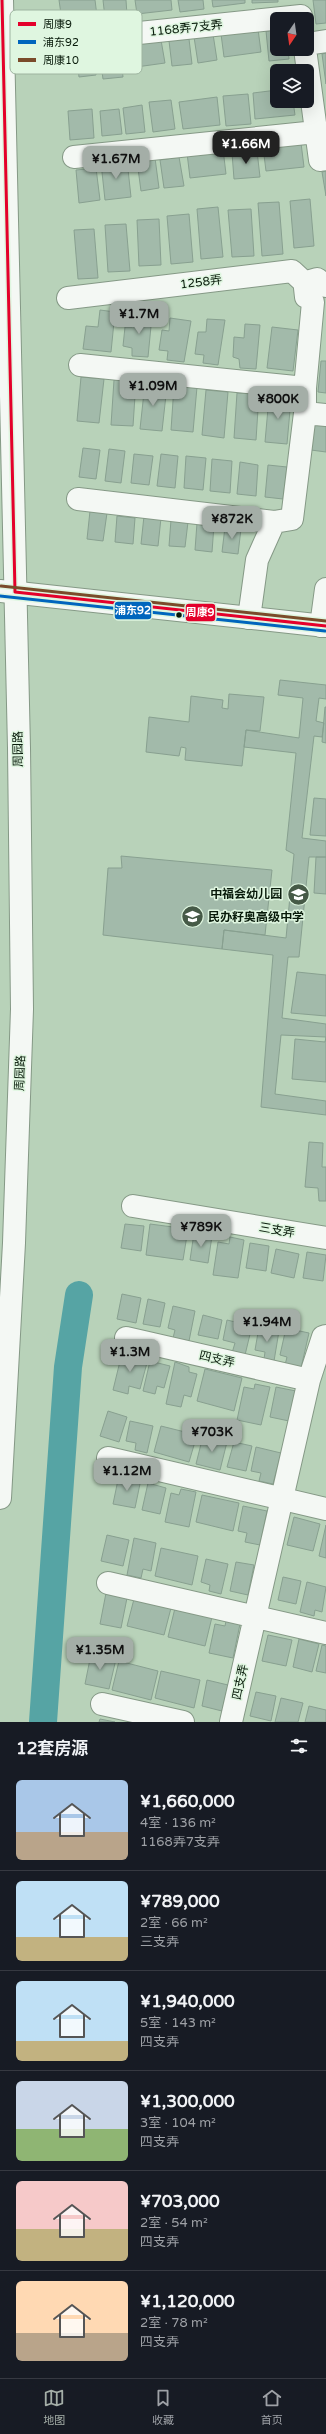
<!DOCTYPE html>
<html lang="zh">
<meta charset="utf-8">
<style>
body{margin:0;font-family:"Varela Round","Noto Sans SC",sans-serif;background:#20242c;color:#f1f3f6;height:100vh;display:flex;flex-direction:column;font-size:15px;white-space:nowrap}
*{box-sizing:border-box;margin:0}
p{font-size:13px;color:#9ea1a6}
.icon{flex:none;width:22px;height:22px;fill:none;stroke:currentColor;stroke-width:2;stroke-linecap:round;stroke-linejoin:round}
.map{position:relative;height:1722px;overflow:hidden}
.side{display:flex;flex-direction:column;background:#171b24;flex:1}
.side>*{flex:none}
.needle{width:26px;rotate:193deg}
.fabs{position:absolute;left:270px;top:12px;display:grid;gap:8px}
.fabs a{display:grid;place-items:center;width:44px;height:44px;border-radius:6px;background:#171b24;box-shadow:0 4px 16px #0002;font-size:20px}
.price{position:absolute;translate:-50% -34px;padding:0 9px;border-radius:8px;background:#a4aea7;color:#111;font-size:13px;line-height:26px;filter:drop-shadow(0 1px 2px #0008)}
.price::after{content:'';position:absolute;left:50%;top:24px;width:12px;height:9px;margin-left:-6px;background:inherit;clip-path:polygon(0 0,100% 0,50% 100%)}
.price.on{background:#222;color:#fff}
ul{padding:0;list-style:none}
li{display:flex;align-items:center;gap:12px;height:100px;padding:0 16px}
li+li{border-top:1px solid #363941}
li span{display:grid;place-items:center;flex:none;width:112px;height:80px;border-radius:6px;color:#555}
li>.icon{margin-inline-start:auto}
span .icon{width:48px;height:48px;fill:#fffc;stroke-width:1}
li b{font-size:17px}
h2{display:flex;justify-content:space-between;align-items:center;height:48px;padding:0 16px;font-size:17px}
.dock{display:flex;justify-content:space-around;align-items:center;height:56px;border-top:1px solid #363941;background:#171b24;font-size:11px;color:#9ea1a6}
.dock a{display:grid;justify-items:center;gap:2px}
.dock .on{color:#a4aea7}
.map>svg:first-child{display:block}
</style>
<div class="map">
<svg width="326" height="1722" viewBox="0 0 326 1722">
<rect width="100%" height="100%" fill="#b8d2b9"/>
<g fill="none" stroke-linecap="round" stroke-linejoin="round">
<!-- river -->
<path stroke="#56a4a4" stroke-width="28" d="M43,1722L68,1367L79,1295"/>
</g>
<!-- building -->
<path fill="#a2baaa" stroke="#88a090" d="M59,0H95L97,16L62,21Z
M103,0H126L127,15L105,18Z
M135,0H171L172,10L137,14Z
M178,0H203L204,9L180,12Z
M212,0H245V3L213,7Z
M252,0H278V2L252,3Z
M313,0H326V23L316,24Z
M258,29L261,52L224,57L221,34Z
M277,30V49H288L289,59L269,61L266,31Z
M213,34L217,60L198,63L194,37Z
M189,39L192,64L172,66L169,41Z
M161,40L165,63L129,68L125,43Z
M94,48L96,75L79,77L76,50Z
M120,48L123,77L103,79L99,50Z
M326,53V84L322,54Z
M277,90V101H293L295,115L255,119L253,93Z
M248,94L251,124L226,126L223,96Z
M217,97L220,125L183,129L179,102Z
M171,100L175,129L153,132L149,102Z
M142,105L145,132L126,134L123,108Z
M92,109L94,138L70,140L68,111Z
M119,109L122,134L102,136L100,111Z
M301,143L304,167L266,171L263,147Z
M223,149L226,174L190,178L187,153Z
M257,151L260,177L234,179L232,153Z
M179,157L184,186L164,188L160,160Z
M155,158L159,188L141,191L137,161Z
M127,160L131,197L105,200L101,163Z
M96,168L100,200L79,203L76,170Z
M326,171V196L322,172Z
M310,199L314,246L294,248L290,201Z
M279,202L283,254L262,256L258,203Z
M218,207L223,257L201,259L197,209Z
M251,209L254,256L232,257L228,210Z
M189,214L193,262L171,264L167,216Z
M159,219L161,265L139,266L137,220Z
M126,224L130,271L108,272L105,225Z
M94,229L98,278L78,279L74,230Z
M100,310L115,312L111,352L83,349L86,326L98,327Z
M135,313L152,316L148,357L132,356V348L123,346L125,327H132Z
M170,318L191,321L184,362L167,360L168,351L159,350L162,330L169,331Z
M207,319L225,320L218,365L203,363L204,355L195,354L198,332H206Z
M245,324L260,325L256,369L240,368L239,359L233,357L234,337L244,338Z
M272,327L298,330L293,371L267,368Z
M321,361H326V393L318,392Z
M81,377L104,379L99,423L77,421Z
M114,380L136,381L133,426L111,425Z
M145,383L167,386L162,431L140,429Z
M174,386L197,387L193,432L171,430Z
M206,390L228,392L224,438L202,435Z
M237,393L259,394L256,440L234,438Z
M269,397L291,399L287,444L265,442Z
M314,424L326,426V452L311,450Z
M83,448L100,450L96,479L79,477Z
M109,449L125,451L121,483L105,481Z
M134,454L153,456L149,485L131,483Z
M161,454L178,456L175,488L157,486Z
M186,456L206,458L203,490L184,488Z
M212,459L232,461L230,493L210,491Z
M240,462L258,465L256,496L237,494Z
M268,465L287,467L283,499L265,497Z
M90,511L107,513L103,541L87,539Z
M117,516L135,518L133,544L115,542Z
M144,516L161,518L158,546L141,544Z
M171,520L188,522L185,547L169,546Z
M197,523L214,525L212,552L195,550Z
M225,527L241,529L238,554L222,552Z
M280,680L326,685V699L319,698L316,721L324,723L322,737L314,736L302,838L326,841V857H309L299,957H288L282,1018L326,1024V1037L281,1035L275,1094L326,1101V1115L261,1107L273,955L222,949L224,930L286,938L294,854L286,850L296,753L244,747L246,730L299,738L303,698L278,695Z
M229,694L264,697L260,731L246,730L242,766L185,760L186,748L181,747L179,756L146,752L149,717L189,722L191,696L223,700L222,708L228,709Z
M325,707H326V743L322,742Z
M314,798L326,799V836L310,835Z
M121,856L272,870L265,935L224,930L222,949L103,935L108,868H122Z
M316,857H326V894L314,893Z
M297,972L326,975V1016L291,1013Z
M326,1037V1082L292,1079L295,1039L325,1042Z
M309,1142L323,1143L322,1167H326V1201H319L318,1188L305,1187Z
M125,1224L144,1226L141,1251L121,1248Z
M150,1224L188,1229L183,1260L146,1255Z
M194,1233L212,1236L208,1263L190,1260Z
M230,1237L244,1240L238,1278L213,1275L218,1242L229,1244Z
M250,1243L269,1246L266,1271L246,1268Z
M276,1249L299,1254L294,1278L271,1273Z
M307,1252L326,1255L323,1281L303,1278Z
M122,1294L141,1298L136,1323L117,1319Z
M148,1299L165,1303L160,1327L143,1324Z
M173,1306L195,1311L189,1341L173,1338L175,1330L168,1328Z
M203,1315L222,1320L218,1339L198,1335Z
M227,1320L252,1326L245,1355L232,1353L235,1343L223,1340Z
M259,1327L279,1331L274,1361L264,1359L265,1352L255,1350Z
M286,1328L309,1333L301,1368L285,1365L287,1357L280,1355Z
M122,1353L148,1359L140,1389L129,1386L128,1394L113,1390Z
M150,1361L170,1366L164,1388L157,1386L155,1394L143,1391Z
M175,1362L189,1367V1372L197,1374L191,1397L184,1395L181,1407L166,1404Z
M205,1369L242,1378L234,1411L197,1401Z
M255,1384L270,1387L261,1425L237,1420L244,1387L254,1389Z
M276,1387L296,1391L289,1421L270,1417Z
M108,1411L127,1417L119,1442L100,1436Z
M130,1421L153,1426L147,1453L135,1450L136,1443L126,1441Z
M161,1426L197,1435L189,1462L154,1452Z
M203,1436L227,1442L220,1470L196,1464Z
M234,1442L252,1446L246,1471L227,1467Z
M256,1447L281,1453L273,1484L259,1481L261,1473L251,1471Z
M119,1475L141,1479L135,1508L113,1504Z
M148,1483L166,1488L160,1514L142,1510Z
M181,1489L196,1492L189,1527L165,1522L171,1493L179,1495Z
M202,1495L239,1503L233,1531L196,1522Z
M243,1506L267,1511L260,1545L245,1542L247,1533L238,1531Z
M294,1517L320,1524L313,1551L287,1545Z
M326,1525V1558L319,1556Z
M107,1535L129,1540L123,1566L101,1561Z
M134,1538L156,1543L151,1571L143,1569L141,1578L127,1575Z
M161,1548L198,1556L192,1585L155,1576Z
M206,1559L228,1564L221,1594L209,1591L210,1585L201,1582Z
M236,1562L254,1565L248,1595L230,1591Z
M283,1577L301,1581L296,1604L278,1600Z
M307,1582L326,1587L322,1612L315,1610L314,1616L300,1612Z
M106,1593L127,1598L121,1628L100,1624Z
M134,1599L171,1608L164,1635L127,1626Z
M175,1608L212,1617L205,1646L168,1637Z
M226,1621L240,1624L233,1658L209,1653L215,1624L225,1626Z
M268,1635L292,1640L286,1666L262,1661Z
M299,1639L319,1644L312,1672L293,1667Z
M322,1645L326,1646V1673L316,1671Z
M91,1654L116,1659L109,1689L85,1684Z
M119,1661L158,1671L151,1700L112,1690Z
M161,1671L200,1680L194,1708L155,1698Z
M207,1680L228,1685L222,1711L202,1706Z
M256,1692L276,1696L271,1721L250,1716Z
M281,1698L303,1703L298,1722H275Z
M309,1706L326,1710V1722H305Z
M100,1719L115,1722H99Z"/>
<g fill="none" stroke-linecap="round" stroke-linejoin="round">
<defs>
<path id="minor" d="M72,40L301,16
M307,44L326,41
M305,49L320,160L326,159
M74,157L316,132
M306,297L305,288L310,281L317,279L326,286
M68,298L292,271L306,284
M80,365L305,388
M305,413L326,415
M78,499L274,522
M249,618L257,560L274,522L292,519L305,413V388L313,302
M321,626L326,589
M133,1206L326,1238
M126,1338L309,1380
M108,1458L326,1509
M0,1498L14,1243L22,1009L19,748L2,0
M108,1583L326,1633
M102,1704L183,1722
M231,1722L309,1380L323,1337L326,1336"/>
<path id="major" d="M0,591L326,626"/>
</defs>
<!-- minor casing -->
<use href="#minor" stroke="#859986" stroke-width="24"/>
<!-- major casing -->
<use href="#major" stroke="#859986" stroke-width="24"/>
<!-- minor -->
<use href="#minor" stroke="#f4f8f4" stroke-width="22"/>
<!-- major -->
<use href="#major" stroke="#f4f8f4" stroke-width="22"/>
<defs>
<path id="bus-1" d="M2,0L15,592
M15,592L326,626"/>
<path id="bus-2" d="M0,596L325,631"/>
<path id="bus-3" d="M1,586L326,621"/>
</defs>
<!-- bus-1 casing -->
<use href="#bus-1" stroke="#dff6e0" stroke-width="6"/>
<!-- bus-2 casing -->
<use href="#bus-2" stroke="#dff6e0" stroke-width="6"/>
<!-- bus-3 casing -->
<use href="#bus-3" stroke="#dff6e0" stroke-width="6"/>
<!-- bus-1 -->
<use href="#bus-1" stroke="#e4002b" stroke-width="3"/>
<!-- bus-2 -->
<use href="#bus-2" stroke="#0065bd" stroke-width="3"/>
<!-- bus-3 -->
<use href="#bus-3" stroke="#7a4b2a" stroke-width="3"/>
</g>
<!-- icons -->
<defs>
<symbol id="school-disc" viewBox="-11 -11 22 22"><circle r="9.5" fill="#465a47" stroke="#dff6e0"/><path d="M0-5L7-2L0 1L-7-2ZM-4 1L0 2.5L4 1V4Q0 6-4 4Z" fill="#fff"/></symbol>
</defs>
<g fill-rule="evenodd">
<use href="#school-disc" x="286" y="882" width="25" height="25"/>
<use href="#school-disc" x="180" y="904" width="25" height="25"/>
</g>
<!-- markers -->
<circle fill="#081a0a" stroke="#dff6e0" stroke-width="1.5" cx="179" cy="615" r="3.5"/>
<g text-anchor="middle" stroke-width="3" stroke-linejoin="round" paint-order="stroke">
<!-- street labels -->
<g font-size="12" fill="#081a0a" stroke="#dff6e0">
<text transform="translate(186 28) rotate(-6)" y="4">1168弄7支弄</text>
<text transform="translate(201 282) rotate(-7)" y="4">1258弄</text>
<text transform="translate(18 749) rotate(-91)" y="4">周园路</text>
<text transform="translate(20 1073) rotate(-88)" y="4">周园路</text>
<text transform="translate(277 1230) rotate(10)" y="4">三支弄</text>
<text transform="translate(217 1359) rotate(13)" y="4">四支弄</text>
<text transform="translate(240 1682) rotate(-78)" y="4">四支弄</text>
</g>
<!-- poi labels -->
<g font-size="12" font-weight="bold" fill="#081a0a" stroke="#dff6e0" text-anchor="end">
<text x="282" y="898">中福会幼儿园</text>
<text x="208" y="921" text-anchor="start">民办籽奥高级中学</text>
</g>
</g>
<!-- legend -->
<rect x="10" y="10" width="132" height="64" rx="6" fill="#dff6e0" stroke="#9eb4a0" stroke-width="1"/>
<rect x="18" y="22" width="18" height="4" fill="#e4002b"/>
<rect x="18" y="40" width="18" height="4" fill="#0065bd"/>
<rect x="18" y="58" width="18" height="4" fill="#7a4b2a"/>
<g font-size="11" fill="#081a0a">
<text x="43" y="28">周康9</text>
<text x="43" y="46">浦东92</text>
<text x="43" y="64">周康10</text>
</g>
<g stroke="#dff6e0" stroke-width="1.5">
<rect x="114" y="601" width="38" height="19" rx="4" fill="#0065bd"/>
<rect x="185" y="603" width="31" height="19" rx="4" fill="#e4002b"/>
</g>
<g font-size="11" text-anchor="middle" font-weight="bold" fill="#fff">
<text x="133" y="614">浦东92</text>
<text x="200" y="616">周康9</text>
</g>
</svg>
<div class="fabs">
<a><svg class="needle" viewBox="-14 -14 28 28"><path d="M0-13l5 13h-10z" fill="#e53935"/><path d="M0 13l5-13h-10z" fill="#9ea1a6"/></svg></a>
<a><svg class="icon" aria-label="layers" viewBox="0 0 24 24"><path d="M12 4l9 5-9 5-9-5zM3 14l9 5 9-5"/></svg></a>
</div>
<b class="price on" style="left:246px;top:165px">¥1.66M</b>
<b class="price" style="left:116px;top:180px">¥1.67M</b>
<b class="price" style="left:139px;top:335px">¥1.7M</b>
<b class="price" style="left:153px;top:407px">¥1.09M</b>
<b class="price" style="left:278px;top:420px">¥800K</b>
<b class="price" style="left:232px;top:540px">¥872K</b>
<b class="price" style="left:201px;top:1248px">¥789K</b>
<b class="price" style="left:267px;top:1343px">¥1.94M</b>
<b class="price" style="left:130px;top:1373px">¥1.3M</b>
<b class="price" style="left:212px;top:1453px">¥703K</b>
<b class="price" style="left:127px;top:1492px">¥1.12M</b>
<b class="price" style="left:100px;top:1671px">¥1.35M</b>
</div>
<section class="side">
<h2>12套房源<svg class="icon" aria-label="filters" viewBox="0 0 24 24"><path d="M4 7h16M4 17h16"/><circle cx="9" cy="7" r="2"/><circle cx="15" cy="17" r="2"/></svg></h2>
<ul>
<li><span style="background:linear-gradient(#a9c7e8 65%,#b9a48a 0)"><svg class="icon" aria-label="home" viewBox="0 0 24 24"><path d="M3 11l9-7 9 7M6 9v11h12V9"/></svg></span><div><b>¥1,660,000</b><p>4室 · 136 m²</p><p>1168弄7支弄</p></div></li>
<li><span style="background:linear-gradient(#bfe0f5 70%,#c2b280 0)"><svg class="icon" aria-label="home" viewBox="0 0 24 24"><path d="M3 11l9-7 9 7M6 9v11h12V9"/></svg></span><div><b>¥789,000</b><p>2室 · 66 m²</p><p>三支弄</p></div></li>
<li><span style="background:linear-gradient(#bfe0f5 75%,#c2b280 0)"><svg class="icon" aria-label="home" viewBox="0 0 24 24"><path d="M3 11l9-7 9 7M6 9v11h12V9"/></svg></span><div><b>¥1,940,000</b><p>5室 · 143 m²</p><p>四支弄</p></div></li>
<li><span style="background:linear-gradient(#c9d6e8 60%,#8fb573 0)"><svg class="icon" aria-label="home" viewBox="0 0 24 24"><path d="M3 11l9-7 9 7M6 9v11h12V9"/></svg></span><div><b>¥1,300,000</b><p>3室 · 104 m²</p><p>四支弄</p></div></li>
<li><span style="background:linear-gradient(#f6c9c9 60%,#c2b280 0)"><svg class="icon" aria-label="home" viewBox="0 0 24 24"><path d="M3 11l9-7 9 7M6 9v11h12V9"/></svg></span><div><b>¥703,000</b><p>2室 · 54 m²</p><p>四支弄</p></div></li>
<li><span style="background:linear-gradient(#ffd9b3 65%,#b9a48a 0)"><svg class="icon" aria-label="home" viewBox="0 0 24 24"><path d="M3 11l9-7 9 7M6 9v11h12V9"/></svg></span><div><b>¥1,120,000</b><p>2室 · 78 m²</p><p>四支弄</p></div></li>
</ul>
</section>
<nav class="dock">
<a class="on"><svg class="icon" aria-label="map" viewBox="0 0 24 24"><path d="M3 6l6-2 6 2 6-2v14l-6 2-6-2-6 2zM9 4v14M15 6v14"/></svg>地图</a>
<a><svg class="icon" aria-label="saved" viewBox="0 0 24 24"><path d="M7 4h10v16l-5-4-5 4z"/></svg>收藏</a>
<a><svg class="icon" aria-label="home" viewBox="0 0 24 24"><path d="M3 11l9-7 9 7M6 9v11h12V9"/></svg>首页</a>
</nav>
